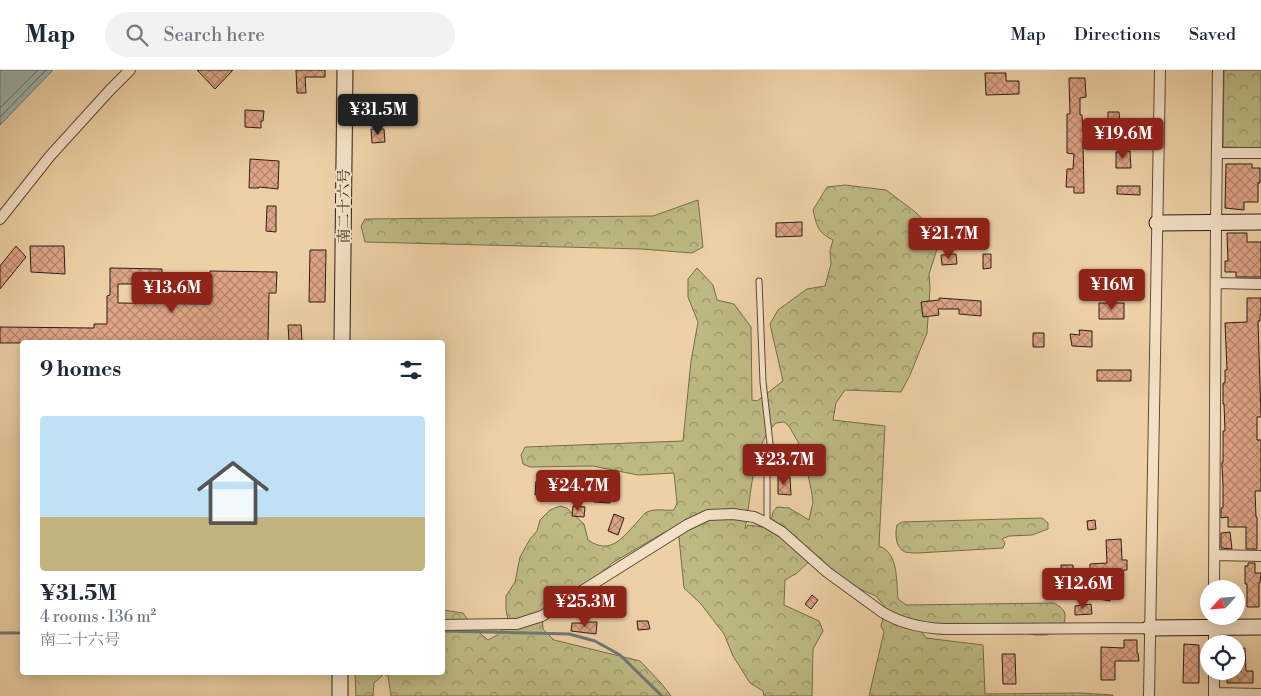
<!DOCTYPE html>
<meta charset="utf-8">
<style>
body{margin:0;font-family:"Libre Bodoni","Noto Serif JP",serif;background:#f2f2f3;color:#1f2937;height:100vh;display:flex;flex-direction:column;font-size:19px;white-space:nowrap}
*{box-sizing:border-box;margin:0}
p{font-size:16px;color:#747a83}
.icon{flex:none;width:28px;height:28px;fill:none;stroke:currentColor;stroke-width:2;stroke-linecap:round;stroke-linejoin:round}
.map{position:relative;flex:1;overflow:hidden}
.sheet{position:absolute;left:20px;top:270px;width:425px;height:335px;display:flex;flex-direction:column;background:#fff;border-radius:5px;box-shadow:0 2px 12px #0003}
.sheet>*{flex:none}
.needle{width:32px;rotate:244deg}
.tools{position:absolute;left:1200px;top:510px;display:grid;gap:10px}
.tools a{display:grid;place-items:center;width:45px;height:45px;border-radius:50%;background:#fff;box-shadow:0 2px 12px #0003;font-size:25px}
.price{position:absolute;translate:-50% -42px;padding:0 11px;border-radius:5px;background:#8f2418;color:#fff;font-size:16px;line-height:32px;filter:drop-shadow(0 1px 2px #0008)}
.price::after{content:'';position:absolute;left:50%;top:30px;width:15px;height:11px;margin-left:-8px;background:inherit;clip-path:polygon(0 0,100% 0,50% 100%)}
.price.active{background:#222;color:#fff}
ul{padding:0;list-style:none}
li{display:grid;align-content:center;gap:10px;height:265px;padding:0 20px}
li span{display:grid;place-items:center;height:155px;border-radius:5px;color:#555}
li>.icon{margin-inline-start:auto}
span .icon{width:90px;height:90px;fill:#fffc;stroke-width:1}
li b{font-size:21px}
h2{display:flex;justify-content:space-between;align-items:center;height:60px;padding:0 20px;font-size:21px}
header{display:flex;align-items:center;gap:30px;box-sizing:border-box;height:70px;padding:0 25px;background:#fff;border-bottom:1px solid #e0e1e3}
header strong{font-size:24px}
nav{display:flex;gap:28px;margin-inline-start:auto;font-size:18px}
.search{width:350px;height:45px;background:#f2f2f3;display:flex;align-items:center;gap:12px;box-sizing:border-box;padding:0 18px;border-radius:28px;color:#747a83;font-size:19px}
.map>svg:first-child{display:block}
</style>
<header>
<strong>Map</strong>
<div class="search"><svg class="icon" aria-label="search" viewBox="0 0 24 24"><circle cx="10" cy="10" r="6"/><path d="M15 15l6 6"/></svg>Search here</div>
<nav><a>Map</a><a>Directions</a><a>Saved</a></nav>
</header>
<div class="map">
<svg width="1261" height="626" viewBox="0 0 1261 626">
<defs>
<pattern id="forest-crowns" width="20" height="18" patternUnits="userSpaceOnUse" patternTransform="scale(1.25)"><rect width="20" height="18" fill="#bdb983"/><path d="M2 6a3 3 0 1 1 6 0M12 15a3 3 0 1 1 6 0" fill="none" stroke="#9a966a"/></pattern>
<pattern id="building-cross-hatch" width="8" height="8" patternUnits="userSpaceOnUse" patternTransform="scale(1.25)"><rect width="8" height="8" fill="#dea485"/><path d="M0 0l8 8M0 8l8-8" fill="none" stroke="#b4856c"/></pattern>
</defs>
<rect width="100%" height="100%" fill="#edd0a6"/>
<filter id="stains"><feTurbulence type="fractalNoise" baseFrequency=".004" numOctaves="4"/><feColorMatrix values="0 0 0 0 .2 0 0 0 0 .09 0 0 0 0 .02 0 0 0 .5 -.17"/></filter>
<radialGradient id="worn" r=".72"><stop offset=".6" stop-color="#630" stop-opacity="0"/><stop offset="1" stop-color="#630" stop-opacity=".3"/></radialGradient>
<!-- forest -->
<path fill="url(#forest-crowns)" stroke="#756c4c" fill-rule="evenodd" d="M1224,0H1261V78L1223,77Z
M845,115L886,120L914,141L938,163V176L929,204L930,218L927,263L910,305L901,322L845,320L836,333L833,350L885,356L879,476C899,483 896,511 898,529L906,535L1054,533C1064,539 1067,542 1064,553L1047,565H1035L978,555L920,560L926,568L983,575L985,624L1079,623L1113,625V626H869L884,562L881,556L886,538L876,526L851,515L815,486L797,503L785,510L784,535L819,551L823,561L813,579L812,626H764L763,621L750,613L733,586L724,564L701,534L684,518L678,458L665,462L612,493L602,504L542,540L543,559L554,570L640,591L661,613L671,626H391L388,606L384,604L374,613L373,626H356L355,603L442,602L443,540L463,543L473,557L488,570L497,565L509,554L506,540V526L515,512L520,487L530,469L537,461L540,450L550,440L560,436L567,438L584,454L588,470C611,486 623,467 639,450C642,447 643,444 647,442C656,438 665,441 674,440L677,433L674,403L638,405L593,396L530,397L523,394L521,385L525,377L683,371L691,291L698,252L688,227V209L697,198L713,215L717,230L734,234L751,257L752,330L757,331L783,311L770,254L778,240L807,219L825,216L831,194L830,181L833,170C817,162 817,156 813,140L827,117ZM784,352L789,356L803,381L812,424L813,432L809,450L789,438L777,437L773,442L772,447L763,457L748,455L745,459C751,428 751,394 766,365C768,361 773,357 776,353Z
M698,130L703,177L692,183L642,179L365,172L361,156L365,149L653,146Z
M1042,448L1048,453V459L1032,465L1009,466L1002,469L1005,473L1003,478L918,483C915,483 909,483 905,482C895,478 895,463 897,455L902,452Z"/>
<!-- water -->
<path fill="#9cb4b1" stroke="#707873" d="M0,0H53L0,55Z"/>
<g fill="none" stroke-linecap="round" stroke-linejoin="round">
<!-- shore -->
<path stroke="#646964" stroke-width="1" d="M0,38L38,0
M0,47L46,0"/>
<!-- stream -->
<path stroke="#707873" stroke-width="3" d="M442,561L569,564L595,571L620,585L662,626
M0,563H22"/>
</g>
<!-- building -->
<path fill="url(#building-cross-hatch)" stroke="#2d1e16" d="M197,0H233L215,19Z
M296,0H325V7H305L306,23H297Z
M985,3H1006V11H1019V24L986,25Z
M1069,8H1085L1086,27L1080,28V45H1082L1083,62H1109V71H1083L1084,123H1074V117H1066L1067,99H1073L1074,84L1067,83V44H1070Z
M245,40L264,41L263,51H261V58L245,57Z
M1108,42H1119L1120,56H1108Z
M371,59H384L385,72L372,73Z
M1130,68L1152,70V77L1129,75Z
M1130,81L1131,98H1116V82Z
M250,89L279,91L278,119L259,117V118H249Z
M1226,94H1252V98H1260V113H1258V132H1244V140L1225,138Z
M1117,116H1140V125L1117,124Z
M267,136H276V162L266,161Z
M802,152V166L776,167V153Z
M1227,163H1247V172H1261V207H1236V202H1225V191H1228Z
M16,176L26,187L0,219V196Z
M30,176H64L65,204L31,202Z
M310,180H326L325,232H309Z
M956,184L957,194L942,195L941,185Z
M983,184H991V198L983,199Z
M110,198L162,199V214H118V233L210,234V201L277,202L276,223H269L268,272L0,273V257L94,258V254H107V226L110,225Z
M939,228L981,231V246L959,244V239H938L939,245L923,247L921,232L939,230Z
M1247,228H1261V244H1260V251H1258L1261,347H1257V370H1261V421H1255L1256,447H1257V479H1246V457H1228V447L1221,448V438H1223V415L1222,396V392H1223V361H1225L1224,334H1223V313H1225V300H1227L1225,253L1247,252Z
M1099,233H1124V249H1099Z
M288,255H301L302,272H289Z
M1079,260L1092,261V277L1072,276L1070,264L1080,265Z
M1033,263H1044V277H1033Z
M1097,300H1131V311H1097Z
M778,406L790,407L791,425L778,424Z
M569,410V424L535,425L536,411Z
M597,411L607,413L606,423H611L610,433L594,432Z
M573,436L585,437L584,447L572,446Z
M614,444L624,448L618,465L608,461Z
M1095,450L1096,459L1088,460L1087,451Z
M1230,462L1232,479L1221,478V463Z
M1121,469L1122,490H1127V500L1099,502V505H1090V494L1107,493L1106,470Z
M1248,493H1255V503H1261L1260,513H1259V537H1247V514H1245V496H1248Z
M1061,495H1073L1074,516H1061Z
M1100,520L1111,521L1110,531L1099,529Z
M812,525L818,530L811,539L805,534Z
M1091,534L1092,544L1075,545V536Z
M637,551H648L650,559L638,560Z
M583,552H597L596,564L571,561L572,553H583Z
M1124,570H1137V583H1138L1139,591H1115V610H1101V577L1124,578Z
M1184,574L1199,575V613H1183Z
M1245,578L1246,601H1253V613H1227V602H1236V579Z
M1002,584H1015L1016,614H1003Z"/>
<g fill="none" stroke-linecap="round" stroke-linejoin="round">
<defs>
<path id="lane" d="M759,211L763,312L771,382L767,406V453"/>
<path id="street" d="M1217,83H1261
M0,149L50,86L110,20L130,0
M1216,213L1261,214
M1214,485L1261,486
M1214,519L1216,152L1218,0
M442,555L517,554L542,546L687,455L708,445L733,444L754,447L767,453L782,462L827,502L882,542C900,553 923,558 944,559L1149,558
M1214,574V546
M1214,623L1261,624
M1149,626L1160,0
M1214,626V601"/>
<path id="secondary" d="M1157,153L1261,152
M342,272L345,0
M1149,558L1261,557
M340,602V626"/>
</defs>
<!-- lane casing -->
<use href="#lane" stroke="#5d4a3a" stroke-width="7"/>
<!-- street casing -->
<use href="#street" stroke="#5d4a3a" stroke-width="12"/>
<!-- secondary casing -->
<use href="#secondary" stroke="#2d1e16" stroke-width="17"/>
<!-- lane -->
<use href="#lane" stroke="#f3e0c5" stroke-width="5"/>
<!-- street -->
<use href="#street" stroke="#f3e0c5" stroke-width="10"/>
<!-- secondary -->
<use href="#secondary" stroke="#f3e0c5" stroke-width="15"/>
</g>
<g text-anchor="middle" stroke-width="4" stroke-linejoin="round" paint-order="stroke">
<!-- street labels -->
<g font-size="15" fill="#2d1e16" stroke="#f3e0c5">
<text transform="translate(344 136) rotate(-90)" y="5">南二十六号</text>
</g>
</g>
<rect width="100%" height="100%" filter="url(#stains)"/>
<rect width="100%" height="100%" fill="url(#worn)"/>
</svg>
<div class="tools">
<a><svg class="needle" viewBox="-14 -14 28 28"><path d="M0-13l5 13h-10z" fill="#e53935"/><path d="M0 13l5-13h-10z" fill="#747a83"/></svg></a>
<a><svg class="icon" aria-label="locate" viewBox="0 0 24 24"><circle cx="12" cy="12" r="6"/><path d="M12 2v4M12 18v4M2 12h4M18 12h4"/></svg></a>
</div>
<b class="price active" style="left:378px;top:66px">¥31.5M</b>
<b class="price" style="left:1123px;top:90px">¥19.6M</b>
<b class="price" style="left:949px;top:190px">¥21.7M</b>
<b class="price" style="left:1112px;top:241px">¥16M</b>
<b class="price" style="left:172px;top:244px">¥13.6M</b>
<b class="price" style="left:784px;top:416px">¥23.7M</b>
<b class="price" style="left:578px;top:442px">¥24.7M</b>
<b class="price" style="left:1083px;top:540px">¥12.6M</b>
<b class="price" style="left:585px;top:558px">¥25.3M</b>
<section class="sheet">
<h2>9 homes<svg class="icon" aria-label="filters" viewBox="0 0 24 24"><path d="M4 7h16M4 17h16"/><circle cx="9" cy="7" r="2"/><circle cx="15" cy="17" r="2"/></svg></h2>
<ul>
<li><span style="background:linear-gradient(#bfe0f5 65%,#c2b280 0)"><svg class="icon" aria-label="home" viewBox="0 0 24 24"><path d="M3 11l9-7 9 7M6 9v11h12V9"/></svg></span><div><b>¥31.5M</b><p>4 rooms · 136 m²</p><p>南二十六号</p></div></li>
</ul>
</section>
</div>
